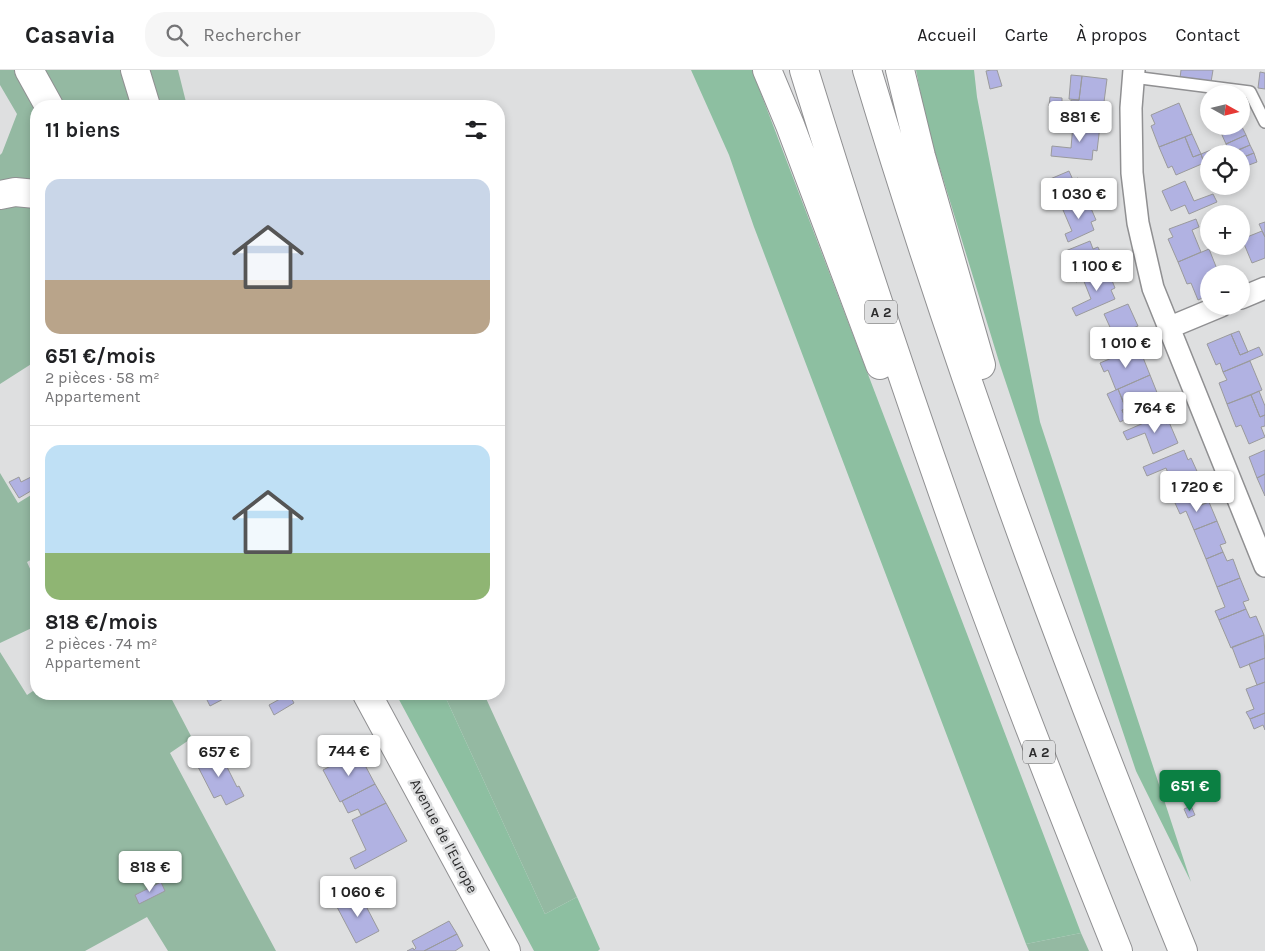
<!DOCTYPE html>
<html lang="fr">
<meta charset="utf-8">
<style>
body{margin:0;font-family:Karla,sans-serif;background:#f6f6f6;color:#202124;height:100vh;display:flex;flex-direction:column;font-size:19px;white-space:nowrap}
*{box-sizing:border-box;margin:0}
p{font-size:16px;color:#757577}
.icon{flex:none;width:28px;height:28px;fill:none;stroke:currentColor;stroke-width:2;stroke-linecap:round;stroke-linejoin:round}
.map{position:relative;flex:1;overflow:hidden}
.side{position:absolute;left:30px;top:30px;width:475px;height:600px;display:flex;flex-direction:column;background:#fff;border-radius:20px;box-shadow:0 2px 8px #0003}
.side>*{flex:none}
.needle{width:32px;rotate:98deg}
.tools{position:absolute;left:1200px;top:15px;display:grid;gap:10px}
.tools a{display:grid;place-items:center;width:50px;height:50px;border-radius:50%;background:#fff;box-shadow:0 2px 8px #0003;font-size:25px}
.price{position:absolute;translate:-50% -42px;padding:0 11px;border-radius:5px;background:#fff;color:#222;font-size:16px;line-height:32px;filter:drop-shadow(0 1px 2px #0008)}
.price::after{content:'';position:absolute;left:50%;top:30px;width:15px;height:11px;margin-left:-8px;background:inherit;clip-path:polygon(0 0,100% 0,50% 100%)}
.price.active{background:#0b8043;color:#fff}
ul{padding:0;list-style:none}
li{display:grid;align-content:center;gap:10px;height:265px;padding:0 15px}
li+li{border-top:1px solid #e0e0e0}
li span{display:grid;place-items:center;height:155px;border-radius:15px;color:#555}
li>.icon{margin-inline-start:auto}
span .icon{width:90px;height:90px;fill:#fffc;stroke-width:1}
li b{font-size:21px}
h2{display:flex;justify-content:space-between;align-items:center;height:60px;padding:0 15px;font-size:21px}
header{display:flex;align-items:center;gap:30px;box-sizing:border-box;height:70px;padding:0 25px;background:#fff;border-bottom:1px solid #e0e0e0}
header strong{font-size:24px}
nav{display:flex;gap:28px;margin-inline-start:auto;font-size:18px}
.search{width:350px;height:45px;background:#f6f6f6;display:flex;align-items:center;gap:12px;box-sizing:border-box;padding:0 18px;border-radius:20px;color:#757577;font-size:19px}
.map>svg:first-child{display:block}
</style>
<header>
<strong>Casavia</strong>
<div class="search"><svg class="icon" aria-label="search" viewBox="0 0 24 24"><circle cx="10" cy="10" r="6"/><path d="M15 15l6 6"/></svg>Rechercher</div>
<nav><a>Accueil</a><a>Carte</a><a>À propos</a><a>Contact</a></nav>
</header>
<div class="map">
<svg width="1265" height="881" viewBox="0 0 1265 881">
<rect width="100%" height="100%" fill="#dedfe0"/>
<!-- green -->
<path fill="#94b9a2" d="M0,0H178L187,36H36V291L0,314V85L2,83L17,44L0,15Z
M0,403L18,433L36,422V487L27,492L36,512V556L0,573Z
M0,582L27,625L36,619V624H169L192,668L170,683L276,881H168L147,847L85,881H0Z
M444,624H484L577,827L545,844Z
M1081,863L1089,881H1029L1026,874Z"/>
<!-- forest -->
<path fill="#8dbfa1" d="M691,0H752L1081,863L1026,874L754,157L729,85Z
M916,0H974L977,27L1040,352L1191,812L1136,701L1000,295L927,56Z
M396,624H444L545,844L577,827L600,879L598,881H534Z"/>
<!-- building -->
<path fill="#b1b2e2" stroke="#9a9a9c" d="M991,0H997L1002,16L990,19L986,1Z
M1181,0H1213L1211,12L1180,8Z
M1260,2L1265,3V19L1258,18Z
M1071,5L1082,6L1079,30L1069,29Z
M1082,6L1107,9L1104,32H1101L1100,42L1049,36L1050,27L1062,28V33L1071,34V30H1079Z
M1179,33L1192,64L1159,77L1151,56L1155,54L1151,45Z
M1073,54L1100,56L1097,81L1093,80L1092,90L1051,86L1052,76L1071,78Z
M1241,54L1242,57L1222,65L1219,57L1241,56Z
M1242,57L1246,65L1226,74L1222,65Z
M1192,64L1201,84L1193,87L1185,67Z
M1246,65L1250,75L1230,83L1226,74Z
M1185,67L1193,87L1201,84L1204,93L1176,105L1172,96L1168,98L1159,77Z
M1250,75L1254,83L1241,88V84H1230Z
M1223,76L1226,84H1218L1216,78Z
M1216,78L1218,84H1209V91L1204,93L1201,84Z
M1254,83L1257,92L1241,98V88Z
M1069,101L1073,110L1078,108L1087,129L1063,140L1054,119L1046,122L1043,112Z
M1185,111L1194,131L1213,124L1217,132L1189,144L1185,135L1171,141L1162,121Z
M1087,129L1096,150L1091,152L1094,160L1068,172L1065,164L1072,161L1063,140Z
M1196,149L1199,157L1192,160L1201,182L1178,192L1168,169L1173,167L1169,159Z
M1265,152V167L1259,154Z
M1262,161L1265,167V188L1252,193L1242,169Z
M1090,171L1093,179L1098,177L1107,198L1083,209L1074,188L1066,191L1063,182Z
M1209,179L1219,204H1209V225L1198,230L1191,213L1187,214L1178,192Z
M1074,188L1083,209L1076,212L1066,191Z
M1107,198L1115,218L1111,220L1115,229L1076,246L1072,238L1091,229L1083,209Z
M1128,234L1138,256L1133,258L1137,267L1111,279L1107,269L1114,266L1104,244Z
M1239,261L1248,282L1240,285L1231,264Z
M1231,264L1240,285L1259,277L1263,285L1223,302L1220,293L1216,295L1207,274Z
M1133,279L1137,287L1142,285L1150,305L1116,320L1108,300L1104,302L1100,293Z
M1250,291L1262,320L1227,334L1219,313L1227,310L1223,302Z
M1150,305L1158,325L1154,327L1158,336L1126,349L1122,340L1126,339L1118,319Z
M1118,319L1126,339L1122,340L1126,349L1120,352L1107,324Z
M1259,321L1265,336V345L1260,347L1251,325Z
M1251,325L1260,347L1265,345V356L1261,357L1265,367L1249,374L1241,355L1236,357L1227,334Z
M1162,345L1166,354L1169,352L1178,373L1153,384L1145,363L1127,370L1123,362Z
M1184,380L1188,390L1191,388L1201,410L1175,421L1166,398L1147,406L1143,397Z
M1265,380V404L1257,408L1249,387Z
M1265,404V426L1257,408Z
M33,406L36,412V418L19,428L9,412L19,407L21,412Z
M1192,426L1196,437L1209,432L1217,451L1194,460L1186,441L1180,444L1175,433Z
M1217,451L1226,473L1220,475L1223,482L1206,489L1194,460Z
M1223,482L1227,491L1233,489L1240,508L1217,517L1206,489Z
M1240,508L1249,530L1243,532L1246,539L1219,550L1215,541L1225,537L1217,517Z
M1246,539L1250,548L1256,546L1264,565L1231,578L1219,550Z
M1264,565L1265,588L1240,598L1232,577Z
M1265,588V612L1257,615L1249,594Z
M1265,612V643L1250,649L1246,642L1254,639L1246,619Z
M204,624H233L210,636Z
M289,624L294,633L274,645L269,635Z
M1265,643V660L1263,655L1254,659L1250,649Z
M219,681L237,717L239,716L244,726L226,735L221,725L214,728L195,691L206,685L207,687Z
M358,682L375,714L340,732L323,700Z
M375,714L386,733L361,745L358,739L348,743L342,731Z
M386,733L407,771L355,799L350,788L366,780L352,750Z
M1191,736L1195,745L1188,748L1184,739Z
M161,812L165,821L139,834L135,825Z
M362,823L369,837L367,838L379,861L356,873L337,837Z
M449,851L457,864L424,881H407L413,878L414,880L416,878L412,871Z
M457,864L463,876L461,877L455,881H424Z"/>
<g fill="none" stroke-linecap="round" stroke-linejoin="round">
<defs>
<path id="service" d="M1133,7L1250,22L1265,52"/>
<path id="minor" d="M1134,0L1131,38L1132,103L1138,153L1153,218L1265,496
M1241,228L1265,218
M1168,258L1221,236"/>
<path id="secondary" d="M29,0L49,36
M367,624L506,881"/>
<path id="primary" d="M135,0L146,36
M0,125L15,122L36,124"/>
<path id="motorway" d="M767,0L790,55L880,295
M804,0C854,162 907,323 964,482C1012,616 1065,749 1118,881
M867,0C957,299 1065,592 1183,881
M900,0L921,86L981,295"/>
</defs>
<!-- service casing -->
<use href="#service" stroke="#909092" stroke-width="14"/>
<!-- minor casing -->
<use href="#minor" stroke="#909092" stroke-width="24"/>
<!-- secondary casing -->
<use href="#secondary" stroke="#909092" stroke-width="30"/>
<!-- primary casing -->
<use href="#primary" stroke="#909092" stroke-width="30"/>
<!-- motorway casing -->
<use href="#motorway" stroke="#909092" stroke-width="30"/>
<!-- service -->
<use href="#service" stroke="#fff" stroke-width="11"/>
<!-- minor -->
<use href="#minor" stroke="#fff" stroke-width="21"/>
<!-- secondary -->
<use href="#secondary" stroke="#fff" stroke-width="28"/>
<!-- primary -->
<use href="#primary" stroke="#fff" stroke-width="28"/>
<!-- motorway -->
<use href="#motorway" stroke="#fff" stroke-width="28"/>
</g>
<g text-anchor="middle" stroke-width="5" stroke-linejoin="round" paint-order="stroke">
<!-- shield labels -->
<g fill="#dedfe0" stroke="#626263" stroke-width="1">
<rect x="865" y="230.5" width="32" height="23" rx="4"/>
<rect x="1023" y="670.5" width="32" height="23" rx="4"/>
</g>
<g font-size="14" font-weight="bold" fill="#2d2d2e">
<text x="881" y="247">A 2</text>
<text x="1039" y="687">A 2</text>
</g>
<!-- street labels -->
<g font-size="15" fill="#2d2d2e" stroke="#dedfe0">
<text transform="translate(444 766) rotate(62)" y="5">Avenue de l'Europe</text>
</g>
</g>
</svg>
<div class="tools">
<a><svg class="needle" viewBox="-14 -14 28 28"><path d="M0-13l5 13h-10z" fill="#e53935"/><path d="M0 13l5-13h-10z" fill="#757577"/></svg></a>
<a><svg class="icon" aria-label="locate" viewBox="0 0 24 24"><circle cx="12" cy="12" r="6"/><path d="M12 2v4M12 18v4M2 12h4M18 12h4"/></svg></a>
<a>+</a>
<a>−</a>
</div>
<b class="price" style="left:1080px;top:73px">881 €</b>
<b class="price" style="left:1079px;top:150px">1 030 €</b>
<b class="price" style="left:1097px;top:222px">1 100 €</b>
<b class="price" style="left:1126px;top:299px">1 010 €</b>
<b class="price" style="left:1155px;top:364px">764 €</b>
<b class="price" style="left:1197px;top:443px">1 720 €</b>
<b class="price" style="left:349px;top:707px">744 €</b>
<b class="price" style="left:219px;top:708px">657 €</b>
<b class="price active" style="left:1190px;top:742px">651 €</b>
<b class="price" style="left:150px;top:823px">818 €</b>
<b class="price" style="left:358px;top:848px">1 060 €</b>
<section class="side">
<h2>11 biens<svg class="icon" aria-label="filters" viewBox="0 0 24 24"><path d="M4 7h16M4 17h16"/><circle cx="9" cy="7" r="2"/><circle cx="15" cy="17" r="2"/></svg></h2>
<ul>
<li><span style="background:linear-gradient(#c9d6e8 65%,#b9a48a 0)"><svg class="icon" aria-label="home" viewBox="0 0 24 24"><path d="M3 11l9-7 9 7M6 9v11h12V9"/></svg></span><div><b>651 €/mois</b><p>2 pièces · 58 m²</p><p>Appartement</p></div></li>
<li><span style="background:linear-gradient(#bfe0f5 70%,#8fb573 0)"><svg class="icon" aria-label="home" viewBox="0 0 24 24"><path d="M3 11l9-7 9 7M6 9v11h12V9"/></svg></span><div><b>818 €/mois</b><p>2 pièces · 74 m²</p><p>Appartement</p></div></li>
</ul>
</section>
</div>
